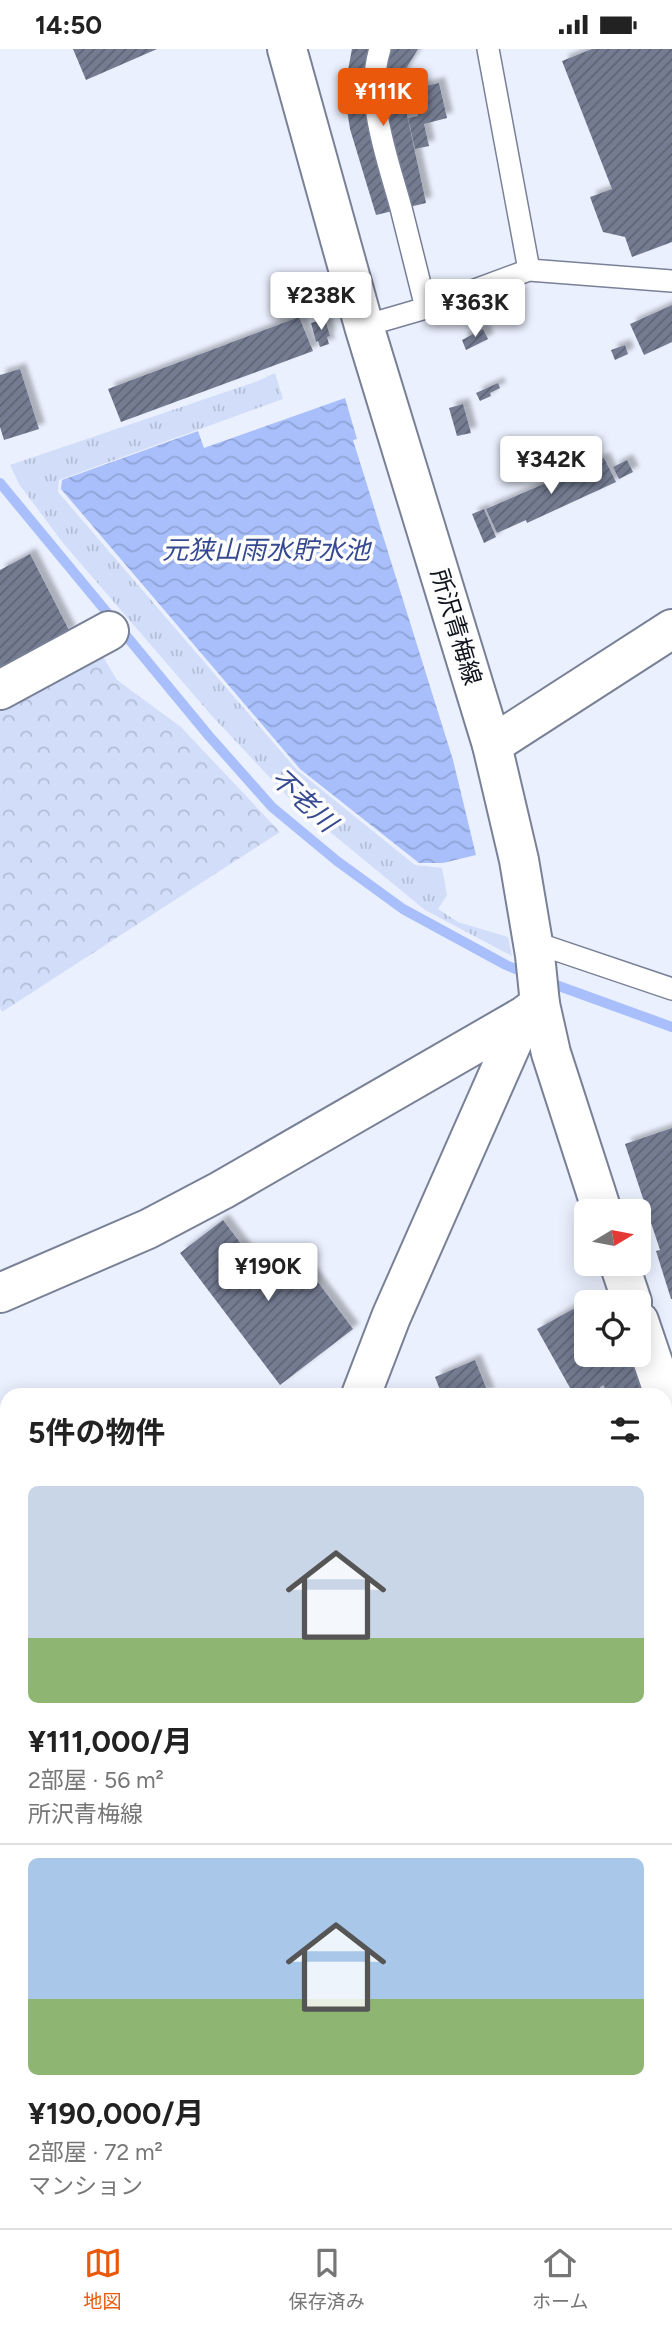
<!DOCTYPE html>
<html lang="ja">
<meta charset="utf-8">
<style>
body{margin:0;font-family:Figtree,"Noto Sans JP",sans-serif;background:#f2f2f2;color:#222;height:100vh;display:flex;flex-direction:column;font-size:26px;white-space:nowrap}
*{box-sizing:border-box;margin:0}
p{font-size:23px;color:#767676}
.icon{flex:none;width:38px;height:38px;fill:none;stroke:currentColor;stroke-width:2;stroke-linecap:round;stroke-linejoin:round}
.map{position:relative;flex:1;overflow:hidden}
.panel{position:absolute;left:0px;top:1339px;width:672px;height:842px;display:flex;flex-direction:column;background:#fff;border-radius:21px 21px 0 0;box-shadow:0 4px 18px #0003}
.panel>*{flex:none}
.needle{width:46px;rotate:80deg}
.controls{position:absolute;left:574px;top:1150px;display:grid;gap:14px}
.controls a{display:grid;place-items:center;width:77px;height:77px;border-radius:10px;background:#fff;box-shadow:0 4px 18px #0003;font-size:35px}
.price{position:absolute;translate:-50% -60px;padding:0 16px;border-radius:7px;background:#fff;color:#222;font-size:23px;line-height:46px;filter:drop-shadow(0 2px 4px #0008)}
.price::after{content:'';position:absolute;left:50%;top:42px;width:21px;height:16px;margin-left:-10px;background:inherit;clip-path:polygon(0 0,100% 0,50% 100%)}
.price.selected{background:#ea580c;color:#fff}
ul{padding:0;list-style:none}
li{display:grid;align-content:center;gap:14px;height:371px;padding:0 28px}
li+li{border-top:2px solid #e0e0e0}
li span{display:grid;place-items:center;height:217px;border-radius:10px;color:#555}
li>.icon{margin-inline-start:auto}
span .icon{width:126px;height:126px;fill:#fffc;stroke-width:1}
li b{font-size:30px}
h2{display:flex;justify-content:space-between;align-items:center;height:84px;padding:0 28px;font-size:30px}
.status{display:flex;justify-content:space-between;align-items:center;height:49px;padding:0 35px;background:#fff;direction:ltr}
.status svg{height:19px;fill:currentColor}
.menu{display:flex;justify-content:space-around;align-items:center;height:98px;border-top:2px solid #e0e0e0;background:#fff;font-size:19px;color:#767676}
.menu a{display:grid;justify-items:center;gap:4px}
.menu .selected{color:#ea580c}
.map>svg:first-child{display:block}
</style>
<div class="status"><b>14:50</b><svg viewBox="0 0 49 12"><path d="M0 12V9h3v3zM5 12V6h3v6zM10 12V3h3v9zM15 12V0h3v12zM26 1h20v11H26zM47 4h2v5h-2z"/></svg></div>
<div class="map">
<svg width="672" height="2179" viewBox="0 0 672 2179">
<defs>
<pattern id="grass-tufts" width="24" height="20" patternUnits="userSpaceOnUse" patternTransform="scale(1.75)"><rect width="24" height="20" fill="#d2ddf9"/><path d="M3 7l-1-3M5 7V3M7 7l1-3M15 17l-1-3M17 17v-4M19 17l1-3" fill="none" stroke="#b3bdd5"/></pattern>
<pattern id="park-crowns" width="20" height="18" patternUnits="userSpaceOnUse" patternTransform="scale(1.75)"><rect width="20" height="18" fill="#d2ddf9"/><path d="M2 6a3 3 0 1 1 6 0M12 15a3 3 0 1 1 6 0" fill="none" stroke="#b3bdd5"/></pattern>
<pattern id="water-waves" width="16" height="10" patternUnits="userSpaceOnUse" patternTransform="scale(1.75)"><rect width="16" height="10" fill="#a8bffc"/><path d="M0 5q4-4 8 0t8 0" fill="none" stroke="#90a3d7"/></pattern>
<pattern id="building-hatch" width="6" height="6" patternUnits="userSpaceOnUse" patternTransform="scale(1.75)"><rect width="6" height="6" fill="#747c92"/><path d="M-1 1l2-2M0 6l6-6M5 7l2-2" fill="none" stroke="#5e6476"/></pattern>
<filter id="shadow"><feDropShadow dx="6" dy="-6" stdDeviation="2" flood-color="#0004"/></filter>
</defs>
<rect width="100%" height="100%" fill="#eaf0fe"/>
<!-- grass -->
<path fill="url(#grass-tufts)" d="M275,324L283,350L59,431L58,443L297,721L415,816L442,819L447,846L438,860L458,873L508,888L512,907L425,861L290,750L212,667L63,494L19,435L10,416L258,332Z"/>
<!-- park -->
<path fill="url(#park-crowns)" d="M102,606L117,631L181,678L280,783L2,963L0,959V661Z"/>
<!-- water -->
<path fill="url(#water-waves)" d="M345,349L357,390L353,391L453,711L476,806L443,814H419L300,720L61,440L62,431L198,382L204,399Z"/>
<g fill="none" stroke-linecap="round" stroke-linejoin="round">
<!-- stream -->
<path stroke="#a8bffc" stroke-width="10" d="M0,434L209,687L272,758L337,812L403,860L506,916L530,926
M545,932L672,978"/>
</g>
<!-- building -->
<path fill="url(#building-hatch)" filter="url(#shadow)" d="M73,0H157L86,31Z
M352,0H418L404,23L401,38L426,154L376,166L350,80L344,42Z
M592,0H672V193L632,208L625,188L603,183L590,148L612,140L562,12Z
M439,34L447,69L424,75L429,97L415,100L408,69L418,67L412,40Z
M672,256V293L644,306L630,275Z
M299,268L313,302L121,373L108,340Z
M325,270L330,287L327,288L329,295L320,298L318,292L316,293L311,274Z
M483,280L488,290L466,301L462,291Z
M625,296L628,305L615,311L611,301Z
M20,320L39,380L4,391L0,378V326Z
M498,334L500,339L490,344L491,347L480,352L476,344Z
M463,355L471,384L457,387L449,359Z
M604,409L616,433L527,474L526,471L497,484L486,460Z
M627,411L633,423L619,430L613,418Z
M484,460L496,488L484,494L472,465Z
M30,505L70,583L0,619V521Z
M672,1079V1250H671L656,1202L660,1201L625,1095Z
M223,1171L269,1232L299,1208L353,1280L280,1336L180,1204Z
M586,1253V1306H629L642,1346H606L604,1336L600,1338L603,1344L600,1346H574L537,1280Z
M475,1311L489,1346H442L435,1328Z
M665,1514L672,1530V1555L665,1558Z
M6,1757L7,1795L0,1798V1760Z
M6,2128L7,2170L0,2174V2131Z"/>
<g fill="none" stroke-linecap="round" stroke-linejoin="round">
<defs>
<path id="lane" d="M488,0L529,221
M426,259L529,221L672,232
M364,277L426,259C418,226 409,192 401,159C388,111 364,49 380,0
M533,893L672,940
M0,2070L7,2082
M56,2174L59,2179"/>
<path id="street" d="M0,641L109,582
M492,696L672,580
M0,1244L148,1180L222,1141L524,967L540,955
M361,1346L391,1268L524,967
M665,1399L672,1395
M0,1732L7,1735
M665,2075L672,2078"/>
<path id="secondary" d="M287,0L364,277L492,696L519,811L535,906L540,955L551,1004L602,1162
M619,1214L632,1253
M639,1272L664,1346"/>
</defs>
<!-- lane casing -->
<use href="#lane" stroke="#798197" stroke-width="24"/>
<!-- street casing -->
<use href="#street" stroke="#798197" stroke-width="42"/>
<!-- secondary casing -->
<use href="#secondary" stroke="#798197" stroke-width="42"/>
<!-- lane -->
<use href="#lane" stroke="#fff" stroke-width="21"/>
<!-- street -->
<use href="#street" stroke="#fff" stroke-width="38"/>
<!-- secondary -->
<use href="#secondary" stroke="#fff" stroke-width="38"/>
</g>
<g text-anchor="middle" stroke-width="7" stroke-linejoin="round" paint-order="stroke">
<!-- street labels -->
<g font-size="24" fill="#10131c" stroke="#fdfdfd">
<text transform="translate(456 578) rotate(73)" y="8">所沢青梅線</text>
</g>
<!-- water labels -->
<g font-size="26" font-style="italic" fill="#354991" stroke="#fdfdfd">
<text x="266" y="510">元狭山雨水貯水池</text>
<text transform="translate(304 751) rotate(43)" y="9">不老川</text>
</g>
</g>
</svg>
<div class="controls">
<a><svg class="needle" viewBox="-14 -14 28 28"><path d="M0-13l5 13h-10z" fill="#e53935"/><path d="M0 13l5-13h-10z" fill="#767676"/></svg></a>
<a><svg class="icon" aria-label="locate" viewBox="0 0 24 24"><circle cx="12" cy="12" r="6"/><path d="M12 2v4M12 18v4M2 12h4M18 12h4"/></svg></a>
</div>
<b class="price selected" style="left:383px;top:79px">¥111K</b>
<b class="price" style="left:321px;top:283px">¥238K</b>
<b class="price" style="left:475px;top:290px">¥363K</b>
<b class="price" style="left:551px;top:447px">¥342K</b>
<b class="price" style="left:268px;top:1254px">¥190K</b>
<section class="panel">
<h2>5件の物件<svg class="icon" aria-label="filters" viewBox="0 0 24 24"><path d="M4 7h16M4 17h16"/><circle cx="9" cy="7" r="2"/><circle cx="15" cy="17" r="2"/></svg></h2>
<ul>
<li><span style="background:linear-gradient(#c9d6e8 70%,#8fb573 0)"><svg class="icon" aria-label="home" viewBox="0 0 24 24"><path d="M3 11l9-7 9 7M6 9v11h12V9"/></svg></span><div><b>¥111,000/月</b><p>2部屋 · 56 m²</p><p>所沢青梅線</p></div></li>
<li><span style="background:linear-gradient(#a9c7e8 65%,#8fb573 0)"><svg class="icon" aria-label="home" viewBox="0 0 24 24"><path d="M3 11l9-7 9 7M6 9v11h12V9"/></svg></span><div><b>¥190,000/月</b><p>2部屋 · 72 m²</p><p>マンション</p></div></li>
</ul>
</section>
</div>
<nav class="menu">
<a class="selected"><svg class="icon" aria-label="map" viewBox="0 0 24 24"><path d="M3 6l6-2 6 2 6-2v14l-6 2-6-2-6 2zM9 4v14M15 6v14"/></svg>地図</a>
<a><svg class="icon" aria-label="saved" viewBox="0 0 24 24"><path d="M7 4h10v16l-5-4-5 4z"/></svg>保存済み</a>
<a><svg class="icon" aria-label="home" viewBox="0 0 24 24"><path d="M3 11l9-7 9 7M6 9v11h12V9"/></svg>ホーム</a>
</nav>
